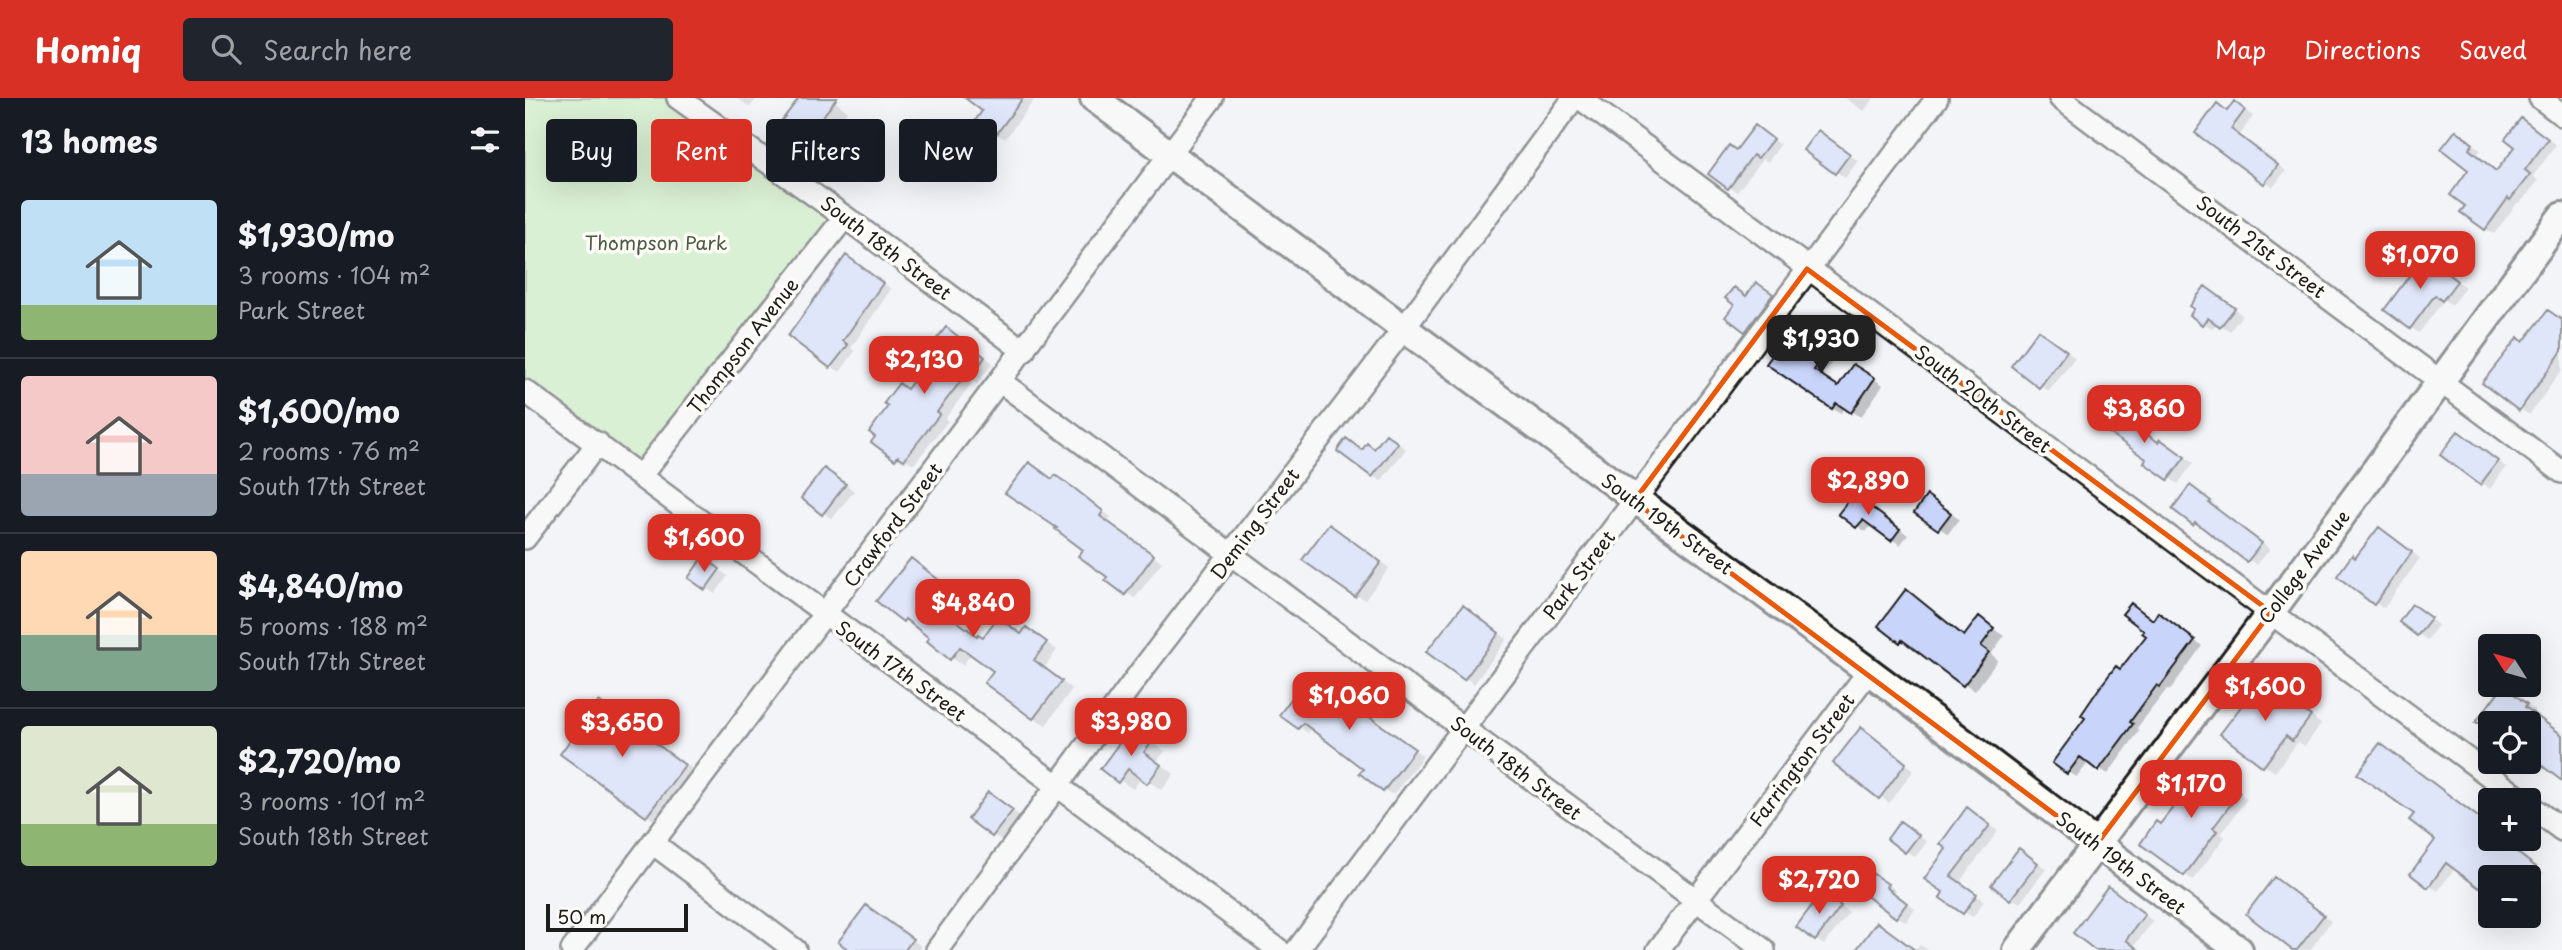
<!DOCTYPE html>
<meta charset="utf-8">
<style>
body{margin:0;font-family:"Playpen Sans",sans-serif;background:#20242c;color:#f1f3f6;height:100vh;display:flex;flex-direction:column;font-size:26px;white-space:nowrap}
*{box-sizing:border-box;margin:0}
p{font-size:23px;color:#9ea1a6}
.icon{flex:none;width:38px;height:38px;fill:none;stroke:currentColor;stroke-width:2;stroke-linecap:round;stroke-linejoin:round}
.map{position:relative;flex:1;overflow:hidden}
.panel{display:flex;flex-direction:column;background:#171b24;width:525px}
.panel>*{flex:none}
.guide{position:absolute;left:21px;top:21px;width:665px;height:63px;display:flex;gap:14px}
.needle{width:46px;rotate:307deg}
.controls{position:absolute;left:1953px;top:536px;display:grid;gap:14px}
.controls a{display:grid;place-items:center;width:63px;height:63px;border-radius:7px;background:#171b24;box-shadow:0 7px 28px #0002;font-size:35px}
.scale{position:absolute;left:21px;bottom:18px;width:142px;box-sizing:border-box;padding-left:7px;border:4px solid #1c1c1c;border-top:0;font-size:19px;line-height:24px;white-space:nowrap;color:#1c1c1c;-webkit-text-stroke:5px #fdfcf7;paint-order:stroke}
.price{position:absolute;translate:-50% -60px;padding:0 16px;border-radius:14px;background:#d93025;color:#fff;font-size:23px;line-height:46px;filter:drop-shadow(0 2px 4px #0008)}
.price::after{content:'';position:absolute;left:50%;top:42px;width:21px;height:16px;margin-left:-10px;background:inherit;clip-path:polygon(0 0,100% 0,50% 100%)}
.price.active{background:#222;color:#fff}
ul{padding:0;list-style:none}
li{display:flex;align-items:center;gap:21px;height:175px;padding:0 21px}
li+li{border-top:2px solid #363941}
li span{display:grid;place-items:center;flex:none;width:196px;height:140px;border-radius:7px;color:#555}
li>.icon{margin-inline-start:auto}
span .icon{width:84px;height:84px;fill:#fffc;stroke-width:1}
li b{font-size:30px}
h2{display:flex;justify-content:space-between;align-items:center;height:84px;padding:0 21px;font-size:30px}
.tag{padding:0 24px;border-radius:7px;background:#171b24;box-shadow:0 7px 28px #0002;font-size:24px;line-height:63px}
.tag.active{background:#d93025;color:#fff}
header{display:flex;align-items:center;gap:42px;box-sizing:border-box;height:98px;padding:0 35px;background:#d93025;color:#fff}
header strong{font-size:33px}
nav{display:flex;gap:38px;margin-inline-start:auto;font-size:24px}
.search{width:490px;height:63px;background:#20242c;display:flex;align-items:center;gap:18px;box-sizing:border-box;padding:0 24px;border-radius:7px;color:#9ea1a6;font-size:26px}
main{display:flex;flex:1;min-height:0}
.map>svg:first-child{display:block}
</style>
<header>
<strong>Homiq</strong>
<div class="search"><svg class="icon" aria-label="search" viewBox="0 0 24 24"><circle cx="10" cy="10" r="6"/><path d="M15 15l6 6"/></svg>Search here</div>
<nav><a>Map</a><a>Directions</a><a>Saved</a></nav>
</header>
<main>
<section class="panel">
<h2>13 homes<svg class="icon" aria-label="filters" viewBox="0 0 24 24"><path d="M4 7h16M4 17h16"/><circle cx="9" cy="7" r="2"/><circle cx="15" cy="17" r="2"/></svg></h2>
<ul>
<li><span style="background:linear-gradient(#bfe0f5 75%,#8fb573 0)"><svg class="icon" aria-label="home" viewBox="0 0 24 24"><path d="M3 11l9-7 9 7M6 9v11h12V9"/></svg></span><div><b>$1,930/mo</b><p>3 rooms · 104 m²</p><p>Park Street</p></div></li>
<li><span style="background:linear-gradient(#f6c9c9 70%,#9aa5b1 0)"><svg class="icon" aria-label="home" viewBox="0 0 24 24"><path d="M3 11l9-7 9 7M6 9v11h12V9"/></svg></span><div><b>$1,600/mo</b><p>2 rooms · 76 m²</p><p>South 17th Street</p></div></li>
<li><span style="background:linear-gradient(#ffd9b3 60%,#7fa58c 0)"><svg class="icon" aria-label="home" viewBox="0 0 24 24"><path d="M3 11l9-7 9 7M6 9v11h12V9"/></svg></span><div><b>$4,840/mo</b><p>5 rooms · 188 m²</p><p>South 17th Street</p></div></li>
<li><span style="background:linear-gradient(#dfe7d0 70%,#8fb573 0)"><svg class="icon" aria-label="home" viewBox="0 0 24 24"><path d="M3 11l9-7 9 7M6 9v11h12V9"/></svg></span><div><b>$2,720/mo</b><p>3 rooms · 101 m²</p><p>South 18th Street</p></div></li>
</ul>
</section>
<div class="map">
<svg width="2037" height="852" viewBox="0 0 2037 852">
<rect width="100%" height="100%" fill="#f3f4f8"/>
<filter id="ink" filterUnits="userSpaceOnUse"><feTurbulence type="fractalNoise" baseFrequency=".0143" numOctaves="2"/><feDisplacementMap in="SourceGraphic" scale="14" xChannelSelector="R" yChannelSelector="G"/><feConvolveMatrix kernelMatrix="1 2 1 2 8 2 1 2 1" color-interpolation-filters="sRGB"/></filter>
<g filter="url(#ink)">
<!-- green -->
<path fill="#bdeba9" stroke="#6c8462" stroke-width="2" d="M0,0H153L320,119L116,377L0,294Z"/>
<!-- shadow -->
<path fill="#0003" d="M211,0H232L225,9Z
M276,0H306L322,13L289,55L253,30Z
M443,0H508L510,1L480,41L471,36L460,13Z
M1320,0H1349L1339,13Z
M1718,11L1728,18L1714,38L1761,73L1748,89L1672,34L1703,14Z
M2005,27L2031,47L2008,78L2013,83L1995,105L1993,104L1969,136L1960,131L1942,108L1946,72L1940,40L1956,52L1951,57L1972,74L1993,49Z
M1239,35L1255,47L1243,64L1238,61L1212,94L1204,89L1212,54Z
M1302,39L1333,63L1320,80L1281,51Z
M330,164L366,191L326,250L330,253L315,274L306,268Z
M1906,164L1940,189L1927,207L1919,202L1894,235L1885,229Z
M1241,191L1256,203L1230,238L1221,232L1211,207Z
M1690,195L1717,217L1705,233L1692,225L1687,230L1678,225Z
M2037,223V272L2004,317L1960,285L1999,245Z
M430,236L468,265L452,286L448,283L420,321L423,323L389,366L382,362L380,365L371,360L383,293Z
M1523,239L1550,260L1524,293L1515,288Z
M1296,241L1314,255L1296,278L1314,290L1338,273L1358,287L1336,319L1320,309L1316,315L1307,310L1264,256L1269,260Z
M1942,340L1981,369L1965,391L1917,356Z
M870,343L881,351L856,383L848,378L838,353L850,352Z
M1634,346L1645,349L1668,365L1653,386L1621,364Z
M308,377L329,393L307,421L278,400Z
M528,382L558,398L586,419L583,424L637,464L610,500L601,495L560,451Z
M1674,395L1694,410L1692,412L1745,451L1732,467L1649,410Z
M1338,403L1383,437L1375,447L1347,426L1341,434L1316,416Z
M1411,405L1434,421L1423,436L1392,414Z
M813,433L864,470L840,502L831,497Z
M1863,436L1895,460L1859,510L1850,505Z
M386,462L441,503L428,519L453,539L459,541L497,537L502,531L532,552L519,570L547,591L521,627L509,620L471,572L447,555L438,567L426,560L407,540L379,522Z
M187,466L203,478L190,496L165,479Z
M1381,493L1441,538L1454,521L1479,538L1466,556L1473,562L1450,593L1388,548L1387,550L1376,543Z
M1896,514L1913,527L1902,542L1876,524Z
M947,515L982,541L949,586L903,553Z
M1642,521L1677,548L1645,592L1642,591L1612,630L1615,632L1583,676L1564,664L1552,679L1543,674L1530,664L1623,538L1629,523Z
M785,578L898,658L868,697L859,692L840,670L787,630L783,635L757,616Z
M1749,590L1796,626L1780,648L1773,644L1750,674L1739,667Z
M1987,595L2010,612L2008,615L2037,637V681L2017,665L2015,668L2004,661V625H1965V632L1954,623Z
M75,605L93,616L177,678L140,728L122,718Z
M607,631L640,653L632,663L649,676L637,692L617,679L608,691L577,671Z
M1337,631L1389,672L1364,705L1311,665Z
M1864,653L1965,727V740H1983L1996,750L1993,755L2019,775L2004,795V779H1965L1964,793L1930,770L1913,793L1904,788L1913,741L1892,716Z
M1685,672L1722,701L1696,736L1700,739L1668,782L1660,777L1636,728Z
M473,701L495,718L477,743L445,721Z
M1451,717L1473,733L1434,785L1459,803L1448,819L1439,814L1421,794L1402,780Z
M1385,731L1402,744L1390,759L1364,741Z
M1503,757L1521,771L1495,805L1486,800Z
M1340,771L1371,792L1369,795L1390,811L1381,824L1341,796L1336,803L1327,798Z
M1750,781L1806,823L1785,852H1770L1723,816Z
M1592,796L1628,823L1609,848L1613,852H1573L1550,835Z
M1306,801L1324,814L1299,847L1290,841Z
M350,814L396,848L393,852H326L315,844Z
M1395,847L1404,852H1405H1391Z"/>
<!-- building -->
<path fill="#c9d4fb" stroke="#1c1c1c" stroke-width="2" d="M274,0H312L275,48L251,30Z
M440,0H498L470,38L450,23L457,13Z
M1709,3L1720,12L1706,31L1753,67L1739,86L1670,35L1692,5L1702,13Z
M1996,20L2023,41L2000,72L2005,76L1985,102L1983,100L1960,132L1935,114L1940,108L1925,97L1943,72L1916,51L1931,32L1948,46L1944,51L1971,73L1990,49L1980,41Z
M1230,27L1248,41L1233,60L1228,57L1203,91L1183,76L1204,47L1211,52Z
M1293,32L1325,56L1310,76L1278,52Z
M1897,156L1932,183L1917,203L1910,197L1885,231L1859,212L1884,178L1882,176Z
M321,157L358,185L318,243L323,247L305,270L263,238Z
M1231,184L1248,196L1220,234L1200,219L1209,207L1200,200L1209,189L1221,198Z
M1680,188L1710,210L1695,229L1683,220L1677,227L1665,217L1669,211L1665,208Z
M2023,212L2037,222V253L1994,313L1957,285L1993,239L1998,244Z
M421,229L460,259L443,282L439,279L412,314L415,316L379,362L373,358L370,362L346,344L350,339L344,334L363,308L359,305L374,285L382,291L408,256L403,252Z
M1513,232L1542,253L1514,290L1486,268Z
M1286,234L1306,248L1289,272L1313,288L1328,266L1350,280L1326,315L1311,305L1307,311L1241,266L1254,248L1268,259Z
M1585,311L1633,344L1635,341L1660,359L1643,382L1619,365L1621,361L1574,328Z
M1933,333L1973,363L1955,387L1915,357Z
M861,336L873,345L847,379L812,353L821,340L837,352L842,345L849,351Z
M504,364L527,381L530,377L549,390L578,413L575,418L629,457L600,497L580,482L582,479L553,458L558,452L530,431L532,430L480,395Z
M299,370L321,386L297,417L276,400Z
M1665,387L1686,403L1684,405L1737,445L1722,464L1670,424L1668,427L1647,411Z
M1329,396L1375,431L1366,443L1338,422L1331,430L1313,416Z
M1402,397L1426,415L1413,432L1389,415Z
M804,426L856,464L830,499L777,462Z
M1854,429L1887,454L1849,507L1812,478L1827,457L1830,460Z
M178,459L195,471L180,492L163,480Z
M386,460L430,495L417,512L452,538L453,536L458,539L473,519L496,536L501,529L522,544L509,562L537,583L508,621L459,585L468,573L435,549L425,562L402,543L404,540L380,521L378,524L351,503Z
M1381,491L1439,538L1454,518L1469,530L1456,548L1464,554L1438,588L1377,542L1375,545L1353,528Z
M1606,505L1628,522L1633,514L1670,542L1635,589L1632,587L1605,624L1608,626L1573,673L1555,659L1542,676L1527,665L1560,620L1556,617L1575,589L1591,568L1595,571L1621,538L1617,535L1619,533L1597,516Z
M1887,506L1906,520L1892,538L1874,524Z
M938,507L974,535L939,582L901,554Z
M785,576L835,614L836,613L890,651L858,694L834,675L838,671L778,625L773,631L754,617Z
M1737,581L1786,618L1767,643L1761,638L1738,669L1695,636Z
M1978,588L2002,606L2000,609L2037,637V683L2004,658V625H1950Z
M74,603L160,667L121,719L35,656Z
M606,629L627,644L619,654L636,667L622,686L603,671L593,685L575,671Z
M1336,629L1381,665L1354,701L1308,665Z
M1855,645L1965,728V740H1992L1985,749L2011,769L2003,779H1965V788L1959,784L1954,790L1921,765L1903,790L1885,776L1910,742L1884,722L1889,716L1832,676Z
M1676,665L1715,694L1688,730L1692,733L1659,778L1615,746L1631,723L1635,726L1662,691L1658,688Z
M463,694L488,712L467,739L443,721Z
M1442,709L1465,727L1426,778L1452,796L1438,816L1415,800L1418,794L1399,781L1421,751L1415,746Z
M1375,723L1394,737L1380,755L1362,741Z
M1494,750L1513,765L1485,802L1466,787Z
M1331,764L1363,786L1361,789L1382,805L1371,820L1332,791L1326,799L1312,790Z
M1749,779L1799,817L1772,852H1767L1721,816Z
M1583,788L1620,816L1601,842L1614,852H1570L1548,835Z
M1297,794L1316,808L1290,843L1271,829Z
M341,807L388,841L380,852H324L313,844Z
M1352,824L1390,852H1331Z"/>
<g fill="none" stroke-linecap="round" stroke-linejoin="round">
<defs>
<path id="minor" d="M153,0L320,119L499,253
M1055,0L1997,702
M1535,0L2037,374
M2015,0L2037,17
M476,284L939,631L1239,852
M0,293L754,852
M116,377L320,119
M0,440L73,345
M2004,707L2037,732
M129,746L270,852
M47,852L687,0
M412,852L617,572L880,229L1049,0
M772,852L1412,0
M1133,852L1344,573"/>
<path id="tertiary" d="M569,0C825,192 1084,381 1341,571C1466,664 1588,760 1714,852
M1492,852L1746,514L2037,118"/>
</defs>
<!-- minor casing -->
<use href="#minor" stroke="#1c1c1c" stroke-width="26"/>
<!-- tertiary casing -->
<use href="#tertiary" stroke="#1c1c1c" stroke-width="32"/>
<!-- minor -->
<use href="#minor" stroke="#fdfcf7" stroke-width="21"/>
<!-- tertiary -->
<use href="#tertiary" stroke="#fdfcf7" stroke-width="26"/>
</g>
</g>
<!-- marked area -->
<path d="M0 0H2037V852H0ZM1282,171L1746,514L1571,747L1109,403Z" fill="#f3f4f8" fill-opacity=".55" fill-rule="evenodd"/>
<path fill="none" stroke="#e8590c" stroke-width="5" stroke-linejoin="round" d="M1282,171L1746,514L1571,747L1109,403Z"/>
<g text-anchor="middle" stroke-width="7" stroke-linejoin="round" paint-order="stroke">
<!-- park labels -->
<g font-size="19" fill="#4c5a46" stroke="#fdfcf7">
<text x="131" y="152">Thompson Park</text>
</g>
<!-- street labels -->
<g font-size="19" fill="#1c1c1c" stroke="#fdfcf7">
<text transform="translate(1736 149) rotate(37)" y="7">South 21st Street</text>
<text transform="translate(361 150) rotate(37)" y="7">South 18th Street</text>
<text transform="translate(218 248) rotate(-52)" y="7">Thompson Avenue</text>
<text transform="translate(1458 301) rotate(37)" y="7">South 20th Street</text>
<text transform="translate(730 426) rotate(-53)" y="7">Deming Street</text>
<text transform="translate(1142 426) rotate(36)" y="7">South 19th Street</text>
<text transform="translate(368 427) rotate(-53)" y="7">Crawford Street</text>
<text transform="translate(1779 469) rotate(-53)" y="7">College Avenue</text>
<text transform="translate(1054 477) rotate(-53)" y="7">Park Street</text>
<text transform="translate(376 573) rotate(36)" y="7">South 17th Street</text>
<text transform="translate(1277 662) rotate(-53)" y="7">Farrington Street</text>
<text transform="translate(991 670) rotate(37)" y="7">South 18th Street</text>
<text transform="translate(1596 765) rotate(37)" y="7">South 19th Street</text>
</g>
</g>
</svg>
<div class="controls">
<a><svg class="needle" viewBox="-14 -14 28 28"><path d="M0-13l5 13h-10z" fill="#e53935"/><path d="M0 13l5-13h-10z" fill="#9ea1a6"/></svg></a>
<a><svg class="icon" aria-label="locate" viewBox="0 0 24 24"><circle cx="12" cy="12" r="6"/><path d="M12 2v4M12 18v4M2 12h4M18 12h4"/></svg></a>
<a>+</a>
<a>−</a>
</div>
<div class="scale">50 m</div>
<b class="price" style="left:1895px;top:193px">$1,070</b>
<b class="price active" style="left:1296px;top:277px">$1,930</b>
<b class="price" style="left:399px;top:298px">$2,130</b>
<b class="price" style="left:1619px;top:347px">$3,860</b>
<b class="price" style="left:1343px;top:419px">$2,890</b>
<b class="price" style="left:179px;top:476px">$1,600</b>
<b class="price" style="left:448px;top:541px">$4,840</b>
<b class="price" style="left:1740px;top:625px">$1,600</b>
<b class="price" style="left:824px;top:634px">$1,060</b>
<b class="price" style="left:606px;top:660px">$3,980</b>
<b class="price" style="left:97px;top:661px">$3,650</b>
<b class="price" style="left:1666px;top:722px">$1,170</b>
<b class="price" style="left:1294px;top:818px">$2,720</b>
<div class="guide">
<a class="tag">Buy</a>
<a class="tag active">Rent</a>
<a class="tag">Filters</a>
<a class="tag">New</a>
</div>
</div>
</main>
